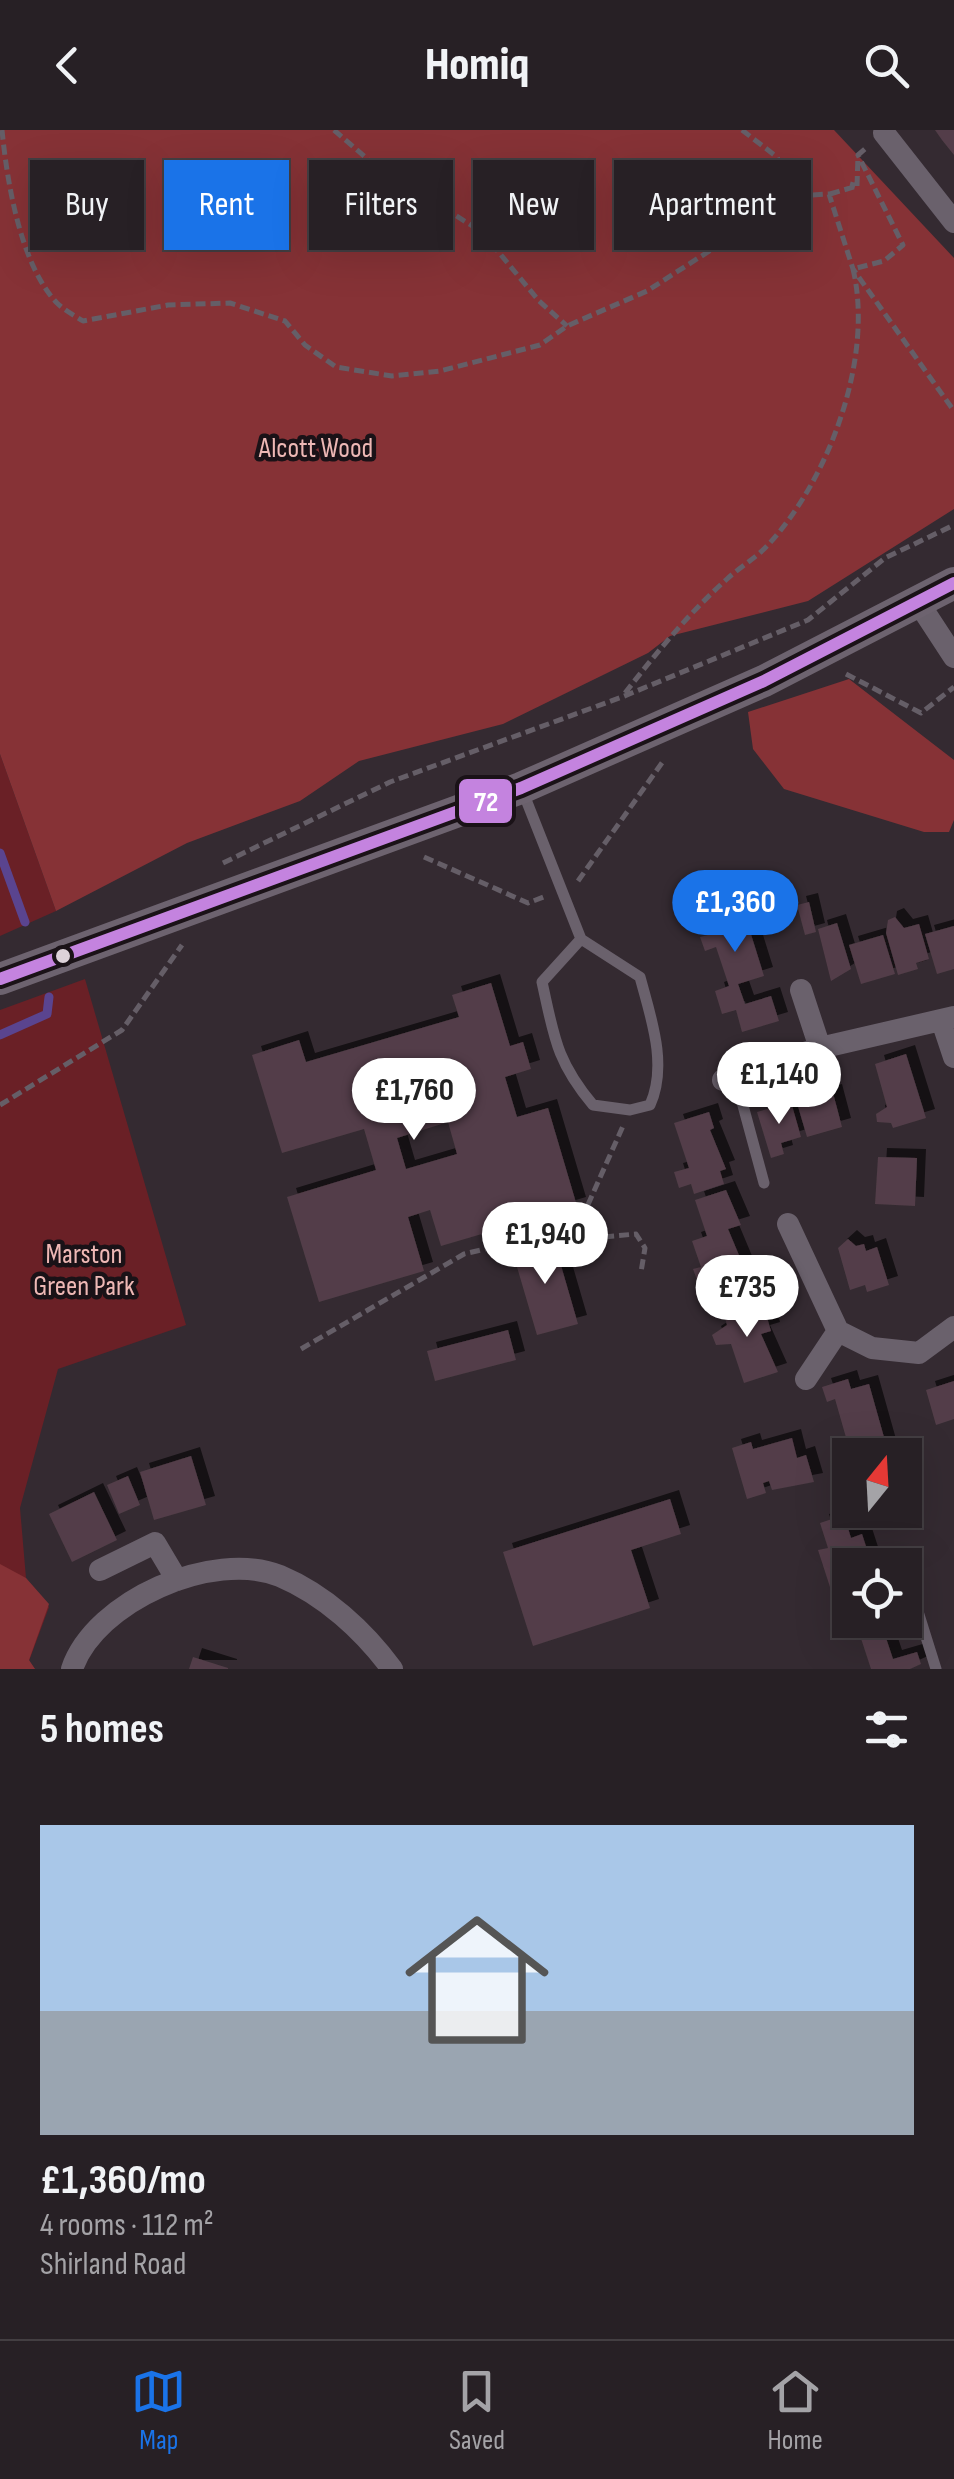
<!DOCTYPE html>
<meta charset="utf-8">
<style>
body{margin:0;font-family:"Sofia Sans Condensed",sans-serif;background:#332d32;color:#f1f3f6;height:100vh;display:flex;flex-direction:column;font-size:38px;white-space:nowrap}
*{box-sizing:border-box;margin:0}
p{font-size:32px;color:#a4a3a7}
.icon{flex:none;width:55px;height:55px;fill:none;stroke:currentColor;stroke-width:2;stroke-linecap:round;stroke-linejoin:round}
.map{position:relative;height:1539px;overflow:hidden}
.sheet{display:flex;flex-direction:column;background:#272025;flex:1}
.sheet>*{flex:none}
.banner{position:absolute;left:30px;top:30px;width:895px;height:90px;display:flex;gap:20px}
.needle{width:65px;rotate:18deg}
.controls{position:absolute;left:832px;top:1308px;display:grid;gap:20px}
.controls a{display:grid;place-items:center;width:90px;height:90px;border-radius:0px;background:#272025;box-shadow:0 10px 40px #0002,0 0 0 2px #433e42;font-size:50px}
.price{position:absolute;translate:-50% -85px;padding:0 22px;border-radius:35px;background:#fff;color:#222;font-size:32px;line-height:65px;filter:drop-shadow(0 2px 5px #0008)}
.price::after{content:'';position:absolute;left:50%;top:60px;width:30px;height:22px;margin-left:-15px;background:inherit;clip-path:polygon(0 0,100% 0,50% 100%)}
.price.on{background:#1a73e8;color:#fff}
ul{padding:0;list-style:none}
li{display:grid;align-content:center;gap:20px;height:530px;padding:0 40px}
li span{display:grid;place-items:center;height:310px;border-radius:0px;color:#555}
li>.icon{margin-inline-start:auto}
span .icon{width:180px;height:180px;fill:#fffc;stroke-width:1}
li b{font-size:42px}
h2{display:flex;justify-content:space-between;align-items:center;height:120px;padding:0 40px;font-size:42px}
.chip{padding:0 35px;border-radius:0px;background:#272025;box-shadow:0 10px 40px #0002,0 0 0 2px #433e42;font-size:35px;line-height:90px}
.chip.on{background:#1a73e8;color:#fff}
header{display:flex;justify-content:space-between;align-items:center;height:130px;padding:0 40px;background:#272025;font-size:45px;font-weight:800}
.tab-bar{display:flex;justify-content:space-around;align-items:center;height:140px;border-top:2px solid #433e42;background:#272025;font-size:28px;color:#a4a3a7}
.tab-bar a{display:grid;justify-items:center;gap:5px}
.tab-bar .on{color:#1a73e8}
.map>svg:first-child{display:block}
</style>
<header><svg class="icon" aria-label="back" viewBox="0 0 24 24"><path d="M15 5l-7 7 7 7"/></svg>Homiq<svg class="icon" aria-label="search" viewBox="0 0 24 24"><circle cx="10" cy="10" r="6"/><path d="M15 15l6 6"/></svg></header>
<div class="map">
<svg width="954" height="1539" viewBox="0 0 954 1539">
<defs>
<filter id="shadow"><feDropShadow dx="9" dy="-9" stdDeviation="0" flood-color="#0009"/></filter>
</defs>
<rect width="100%" height="100%" fill="#342a31"/>
<!-- green -->
<path fill="#6a2026" d="M0,624L56,781L0,806Z
M85,849L186,1195L58,1239L20,1378L26,1448L49,1477L29,1531L35,1539H0V880Z"/>
<!-- forest -->
<path fill="#863236" d="M0,0H834L954,128V379L808,471L670,506L648,523L503,594L359,631L300,671L187,713L56,781L0,624Z
M849,549L954,630V690L949,702H924L784,659L753,619L748,582Z
M0,1434L26,1448L49,1474L29,1530L35,1539H0Z"/>
<g fill="none" stroke-linecap="round" stroke-linejoin="round">
<!-- stream -->
<path stroke="#5a448f" stroke-width="9" d="M0,723L25,792
M0,905L47,884L49,867"/>
</g>
<!-- building -->
<path fill="#523e48" fill-rule="evenodd" filter="url(#shadow)" d="M935,0H954V25L942,10Z
M734,750L764,846L738,854L745,874L771,866L779,891L742,902L736,880L722,884L715,861L729,856L716,817L705,821L700,807L712,804L699,761Z
M809,772L816,802L805,805L797,775Z
M895,787L904,798L919,794L929,829L916,833L918,839L898,845L886,803L888,790Z
M837,793L851,839L831,851L818,799Z
M954,796V839L937,844L925,804Z
M883,805L895,844L861,854L849,815Z
M491,853L510,916L523,912L531,939L505,947L517,987L548,978L577,1076L441,1116L430,1080L408,1087L424,1141L319,1172L287,1067L376,1040L364,999L282,1023L252,925L299,910L306,932L459,887L452,865ZM418,935L431,978L392,990L378,947ZM448,992L457,1024L406,1039L397,1008Z
M906,924L926,988L893,998L891,993L877,992L876,984L887,977L875,934Z
M833,963L842,997L807,1007L797,973Z
M791,972L801,1007L781,1013L784,1024L771,1028L757,982Z
M709,982L714,998L710,1000L726,1039L720,1041L724,1054L694,1064L691,1054L679,1058L674,1042L689,1038L674,993Z
M878,1027L917,1028L915,1076L875,1074Z
M726,1060L741,1095L728,1099L754,1161L721,1172L714,1153L700,1158L693,1139L701,1137L692,1111L707,1106L695,1070Z
M553,1108L578,1194L537,1205L512,1120Z
M848,1109L856,1116L864,1114L866,1121L877,1117L889,1155L867,1162L865,1155L850,1160L838,1118Z
M754,1168L759,1186L766,1184L771,1201L761,1204L778,1242L744,1253L731,1214L716,1215L712,1205L727,1195L722,1178Z
M508,1200L516,1230L435,1251L427,1221Z
M848,1249L851,1259L869,1254L889,1325H851L835,1269L827,1272L822,1257Z
M954,1251V1289L936,1295L926,1260Z
M792,1308L797,1328L806,1325L814,1352L772,1360L769,1351L763,1353L766,1363L747,1369L732,1318L751,1312L753,1319Z
M191,1326L206,1375L154,1390L140,1342Z
M128,1346L140,1375L119,1384L107,1355Z
M94,1362L117,1410L72,1432L49,1384Z
M670,1369L681,1404L631,1420L650,1478L533,1516L503,1422Z
M844,1385L851,1408L862,1404L872,1435H850V1488L841,1491L818,1420L828,1418L820,1393Z
M855,1490H880L893,1529L917,1522L921,1534L910,1539H871Z
M193,1527L228,1538V1539H189Z"/>
<g fill="none" stroke-linecap="round" stroke-linejoin="round">
<!-- path -->
<path stroke="#655e67" stroke-width="5" stroke-dasharray="10 5" stroke-linecap="butt" d="M2,0C7,51 20,134 57,173C64,180 75,186 83,191L168,175L230,173L285,191L305,215L336,237L392,246L440,241L540,215L567,196L647,161L795,66
M334,0L372,33L482,102L539,171L567,196
M742,0L777,27L795,66L829,64L853,139L954,281
M857,56L858,25L866,18
M830,64L857,56L850,54
M846,544L921,583L954,557
M625,563C657,522 689,483 727,449C740,437 756,428 768,415C830,348 874,227 853,139L884,131L903,115L858,25
M424,727L528,773L546,766
M223,733L390,652L622,567L808,490L885,428L954,395
M578,751L664,630
M0,975L122,900L182,815
M578,1097L592,1108L636,1104L645,1118L641,1142
M301,1219L464,1124L578,1097L623,996"/>
<!-- lane -->
<path stroke="#6a616c" stroke-width="11" d="M523,662L581,809L640,847C651,888 668,935 650,975L630,980L593,975C556,931 554,906 542,852L581,809
M735,946L764,1053
M899,1422L903,1435
M905,1440L936,1539"/>
<!-- street -->
<path stroke="#6a616c" stroke-width="22" d="M884,3L954,92
M918,472L954,527
M801,860L820,918
M942,891L954,927
M723,950L820,918L954,887
M788,1094L838,1201L872,1218L919,1223L954,1197
M806,1249L838,1201
M100,1440L155,1413L177,1450
M72,1539C95,1471 213,1419 280,1446C325,1465 364,1501 392,1539"/>
<!-- secondary -->
<path stroke="#6d636f" stroke-width="32" d="M0,849L521,658L764,551L954,453"/>
<defs>
<path id="bus-1" d="M0,849L521,658L764,551L954,453"/>
</defs>
<!-- bus-1 casing -->
<use href="#bus-1" stroke="#1a1217" stroke-width="20"/>
<!-- bus-1 -->
<use href="#bus-1" stroke="#c483df" stroke-width="12"/>
</g>
<!-- markers -->
<circle fill="#ddd2d9" stroke="#1a1217" stroke-width="4" cx="63" cy="826" r="9"/>
<g text-anchor="middle" stroke-width="9" stroke-linejoin="round" paint-order="stroke">
<!-- park labels -->
<g font-size="28" fill="#eeb8b5" stroke="#1a1217">
<text x="316" y="327">Alcott Wood</text>
<text x="84" y="1133">Marston<tspan x="84" dy="32">Green Park</tspan></text>
</g>
</g>
<rect stroke="#1a1217" stroke-width="4" x="457" y="647" width="57" height="48" rx="10" fill="#c483df"/>
<g font-size="28" text-anchor="middle" font-weight="bold" fill="#fff">
<text x="486" y="681">72</text>
</g>
</svg>
<div class="controls">
<a><svg class="needle" viewBox="-14 -14 28 28"><path d="M0-13l5 13h-10z" fill="#e53935"/><path d="M0 13l5-13h-10z" fill="#a4a3a7"/></svg></a>
<a><svg class="icon" aria-label="locate" viewBox="0 0 24 24"><circle cx="12" cy="12" r="6"/><path d="M12 2v4M12 18v4M2 12h4M18 12h4"/></svg></a>
</div>
<b class="price on" style="left:735px;top:825px">£1,360</b>
<b class="price" style="left:779px;top:997px">£1,140</b>
<b class="price" style="left:414px;top:1013px">£1,760</b>
<b class="price" style="left:545px;top:1157px">£1,940</b>
<b class="price" style="left:747px;top:1210px">£735</b>
<div class="banner">
<a class="chip">Buy</a>
<a class="chip on">Rent</a>
<a class="chip">Filters</a>
<a class="chip">New</a>
<a class="chip">Apartment</a>
</div>
</div>
<section class="sheet">
<h2>5 homes<svg class="icon" aria-label="filters" viewBox="0 0 24 24"><path d="M4 7h16M4 17h16"/><circle cx="9" cy="7" r="2"/><circle cx="15" cy="17" r="2"/></svg></h2>
<ul>
<li><span style="background:linear-gradient(#a9c7e8 60%,#9aa5b1 0)"><svg class="icon" aria-label="home" viewBox="0 0 24 24"><path d="M3 11l9-7 9 7M6 9v11h12V9"/></svg></span><div><b>£1,360/mo</b><p>4 rooms · 112 m²</p><p>Shirland Road</p></div></li>
</ul>
</section>
<nav class="tab-bar">
<a class="on"><svg class="icon" aria-label="map" viewBox="0 0 24 24"><path d="M3 6l6-2 6 2 6-2v14l-6 2-6-2-6 2zM9 4v14M15 6v14"/></svg>Map</a>
<a><svg class="icon" aria-label="saved" viewBox="0 0 24 24"><path d="M7 4h10v16l-5-4-5 4z"/></svg>Saved</a>
<a><svg class="icon" aria-label="home" viewBox="0 0 24 24"><path d="M3 11l9-7 9 7M6 9v11h12V9"/></svg>Home</a>
</nav>
